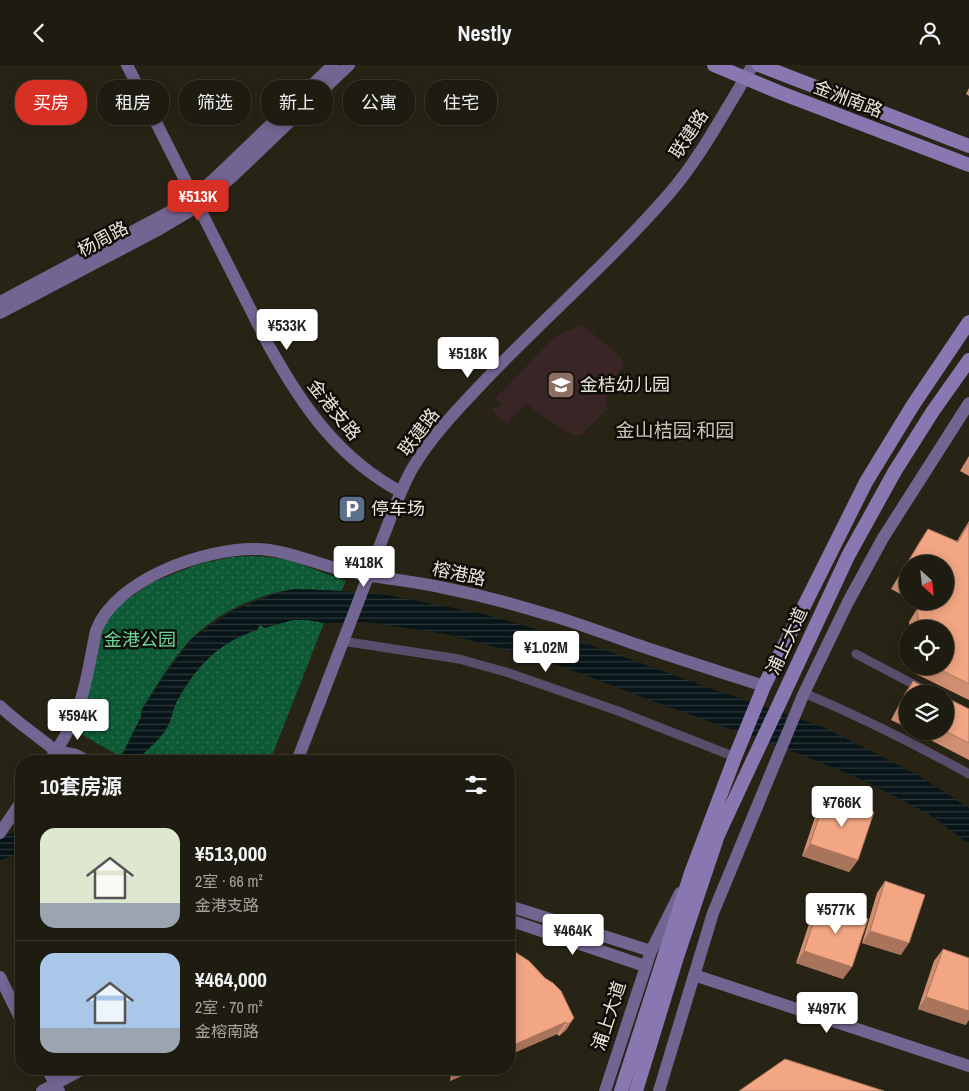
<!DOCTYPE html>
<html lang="zh">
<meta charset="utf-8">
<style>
body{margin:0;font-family:"Archivo Narrow","Noto Sans SC",sans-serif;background:#262419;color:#f1f3f6;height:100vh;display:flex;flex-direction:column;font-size:19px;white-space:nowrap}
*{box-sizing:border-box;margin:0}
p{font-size:16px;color:#a1a19f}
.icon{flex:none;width:28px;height:28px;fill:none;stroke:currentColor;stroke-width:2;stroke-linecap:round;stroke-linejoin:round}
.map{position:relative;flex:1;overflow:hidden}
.panel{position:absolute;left:15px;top:690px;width:500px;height:320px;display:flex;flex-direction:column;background:#1e1b10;border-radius:20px;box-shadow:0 2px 12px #0003,0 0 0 1px #3c3930}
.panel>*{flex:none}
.banner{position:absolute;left:15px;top:15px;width:500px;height:45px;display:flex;gap:10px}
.needle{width:32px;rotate:153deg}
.buttons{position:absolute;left:899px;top:490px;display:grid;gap:10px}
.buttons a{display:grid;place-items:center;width:55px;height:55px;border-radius:50%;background:#1e1b10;box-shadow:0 2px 12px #0003,0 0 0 1px #3c3930;font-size:25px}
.price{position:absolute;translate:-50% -42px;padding:0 11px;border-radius:5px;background:#fff;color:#222;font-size:16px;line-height:32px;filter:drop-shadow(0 1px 2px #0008)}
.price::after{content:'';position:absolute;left:50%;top:30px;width:15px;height:11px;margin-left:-8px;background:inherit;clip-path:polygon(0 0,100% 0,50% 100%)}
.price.current{background:#d93025;color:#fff}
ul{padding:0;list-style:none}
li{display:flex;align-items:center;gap:15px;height:125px;padding:0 25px}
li+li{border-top:1px solid #3c3930}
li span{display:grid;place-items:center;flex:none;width:140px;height:100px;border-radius:15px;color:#555}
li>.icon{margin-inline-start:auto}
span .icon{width:60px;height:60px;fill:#fffc;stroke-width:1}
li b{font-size:21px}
h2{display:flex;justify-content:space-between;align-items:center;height:60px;padding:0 25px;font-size:21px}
.pill{padding:0 18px;border-radius:20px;background:#1e1b10;box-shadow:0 2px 12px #0003,0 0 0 1px #3c3930;font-size:18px;line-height:45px}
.pill.current{background:#d93025;color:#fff}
header{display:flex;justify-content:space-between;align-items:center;height:65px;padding:0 25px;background:#1e1b10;font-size:22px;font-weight:700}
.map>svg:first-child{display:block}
</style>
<header><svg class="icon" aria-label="back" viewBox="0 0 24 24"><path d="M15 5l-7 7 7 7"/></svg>Nestly<svg class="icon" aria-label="person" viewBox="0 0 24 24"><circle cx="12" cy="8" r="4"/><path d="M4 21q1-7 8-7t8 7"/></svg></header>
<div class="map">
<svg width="969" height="1026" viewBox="0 0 969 1026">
<defs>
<pattern id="park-dots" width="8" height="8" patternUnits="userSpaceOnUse" patternTransform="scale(1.25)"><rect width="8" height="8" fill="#0e5a36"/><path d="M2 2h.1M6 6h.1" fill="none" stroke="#317252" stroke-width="1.8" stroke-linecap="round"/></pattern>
<pattern id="water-rules" width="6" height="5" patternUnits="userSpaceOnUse" patternTransform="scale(1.25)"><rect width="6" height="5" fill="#081518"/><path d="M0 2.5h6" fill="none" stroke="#2c3739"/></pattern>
</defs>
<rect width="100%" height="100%" fill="#282415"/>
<!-- education -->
<path fill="#392526" d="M582,260L621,292L624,299L605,334L608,344L581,370L575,371L569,368L534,345L527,338L507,359L491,345L502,339L495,333L556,271Z"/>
<!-- park -->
<path fill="url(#park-dots)" d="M255,491L287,494L346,516L341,526C325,525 308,523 292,525C254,529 207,553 183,583C167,602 155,624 142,644L141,652L121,692L76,666L86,645L82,641L101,565L117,542L151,518L199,499L232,492Z
M293,555H308L324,558L270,696H135C145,687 157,677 165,666C171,658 171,647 176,638C196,602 218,577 257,565L260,559L264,563Z"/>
<!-- water -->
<path fill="url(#water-rules)" d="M294,524L341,526L387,530L484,549L594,581L704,621L823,662L918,710L969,743V779L929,749L863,715L802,690L658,638L547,596L446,569L367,557L324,558L308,555H293L264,563L260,559L257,565C219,577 195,602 176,638C172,647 171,658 165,666C157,677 145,687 135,696H116L121,692L141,652L142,644L164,610L193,572L232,546L279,527Z
M21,764V788L0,795V773Z"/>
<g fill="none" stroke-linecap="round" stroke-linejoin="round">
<!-- street -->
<path stroke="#564e6a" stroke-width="9" d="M342,576L459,594L509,608L618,646L735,692
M856,589L932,629
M804,628C861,652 915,679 969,709"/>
<!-- secondary -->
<path stroke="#726591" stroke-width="12" d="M127,0L269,281C303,342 338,393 401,427
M0,237L169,147L194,131L214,114L333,0
M0,248L156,166L198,141L233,111L349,0
M0,641C21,661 46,676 67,696
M56,686L76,690L88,696
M49,696C62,678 75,656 81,634C88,612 91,589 96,566C115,514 205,483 256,484C286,484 321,501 351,507C380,513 410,516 440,522C475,529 511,538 546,549C575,557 603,568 632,578C676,593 720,607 764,621
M297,696L392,449C398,434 404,418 412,404C433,368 464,338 492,308C550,248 613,193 668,130C700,94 727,42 753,0
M0,768L21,737
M509,841L651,886
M509,855L645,901
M694,910L969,1001
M0,912L21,955
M47,1004L59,1026
M42,1026L83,1004
M605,1026L651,886L680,828
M659,1026L713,848L804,628L848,537L883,473L969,338"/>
<!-- primary -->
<path stroke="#8877b0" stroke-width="14" d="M714,0L781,28L969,100
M759,0L969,81
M621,1026L691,808L735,692L764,621L866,417L913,340L969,257
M636,1026L677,892L718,770L848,491L895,406L933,346L969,295"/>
</g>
<!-- wall -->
<path fill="#d08f71" d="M969,23V31L966,29Z
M969,391V411L960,406Z
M969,456V635L916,609L915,601H945V564H910L909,557L920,539L914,536H945L908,499V533L891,524L920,476L928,464L957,476Z
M913,616L908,629V663L891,655L905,628Z
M969,644V695L913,666H945Z
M826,731L858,795L849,807L802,791L818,743Z
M885,816L901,890L862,878L877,828Z
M820,838L843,914L796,898L812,850Z
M509,883L574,953L566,965L559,971L557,969L509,990Z
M943,884L966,960L918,944L934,896Z
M452,1004H477L450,1016Z"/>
<!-- shaded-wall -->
<path fill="#a9745c" d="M810,779L858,795L849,807L802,791Z
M870,866L909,878L901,890L862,878Z
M804,886L852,902L843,914L796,898Z
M926,932L969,946V955L966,960L918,944Z
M574,953L566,965L559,971L568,959Z
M566,957L557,969L509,990V982Z
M458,1004H477L450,1016Z"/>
<!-- building -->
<path fill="#f2a683" stroke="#a9745c" d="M969,458V619L933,601H945V564H920L917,545L923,536H945V499H908V516L899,512L928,464L958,477Z
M913,616L938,629H908V647L899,643Z
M945,632L969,644V678L945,666Z
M826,731L874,747L858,795L810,779Z
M885,816L925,830L909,878L870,866Z
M820,838L868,854L852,902L804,886Z
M509,883L529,896L545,913L553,918L561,926L574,953L568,959L566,957L509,982Z
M943,884L969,893V946L926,932Z
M785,994L884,1026H739Z"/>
<!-- icons -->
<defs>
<symbol id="school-square" viewBox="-11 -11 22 22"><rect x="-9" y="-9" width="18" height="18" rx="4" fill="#8d6e63" stroke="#0f0d07"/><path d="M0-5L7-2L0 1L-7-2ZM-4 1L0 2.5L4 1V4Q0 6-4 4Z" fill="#fff"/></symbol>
<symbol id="parking-square" viewBox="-11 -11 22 22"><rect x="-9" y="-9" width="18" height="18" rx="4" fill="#5c6f8a" stroke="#0f0d07"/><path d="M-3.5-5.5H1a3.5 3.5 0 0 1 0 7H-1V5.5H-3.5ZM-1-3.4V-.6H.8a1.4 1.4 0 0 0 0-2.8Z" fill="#fff"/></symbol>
</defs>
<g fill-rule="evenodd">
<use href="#school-square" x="545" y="304" width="32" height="32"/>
<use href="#parking-square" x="336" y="428" width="32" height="32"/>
</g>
<g text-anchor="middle" stroke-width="5" stroke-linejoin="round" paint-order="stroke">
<!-- street labels -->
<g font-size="18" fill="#e8e5db" stroke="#0f0d07">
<text transform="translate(848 34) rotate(21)" y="6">金洲南路</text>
<text transform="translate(689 69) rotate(-57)" y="6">联建路</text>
<text transform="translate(103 174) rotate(-28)" y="6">杨周路</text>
<text transform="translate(334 345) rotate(51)" y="6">金港支路</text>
<text transform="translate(419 367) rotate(-53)" y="6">联建路</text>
<text transform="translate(459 509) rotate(12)" y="6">榕港路</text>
<text transform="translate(787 576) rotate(-65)" y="6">浦上大道</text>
<text transform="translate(609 951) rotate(-72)" y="6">浦上大道</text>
</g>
<!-- poi labels -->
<g font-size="18" fill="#e8e5db" stroke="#0f0d07" text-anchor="start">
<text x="580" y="326">金桔幼儿园</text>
<text x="371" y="450">停车场</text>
</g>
<!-- park labels -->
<g font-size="18" fill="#6dd79b" stroke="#0f0d07">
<text x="140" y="581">金港公园</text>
</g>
<!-- neighbourhood labels -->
<g font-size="19" fill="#cac5b2" stroke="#0f0d07">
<text x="675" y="372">金山桔园·和园</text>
</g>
</g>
</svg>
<div class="buttons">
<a><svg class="needle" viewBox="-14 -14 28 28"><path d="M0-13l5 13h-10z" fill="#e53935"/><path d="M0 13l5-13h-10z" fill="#a1a19f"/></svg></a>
<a><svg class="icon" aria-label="locate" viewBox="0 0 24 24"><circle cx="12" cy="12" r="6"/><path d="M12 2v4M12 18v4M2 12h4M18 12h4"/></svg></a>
<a><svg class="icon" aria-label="layers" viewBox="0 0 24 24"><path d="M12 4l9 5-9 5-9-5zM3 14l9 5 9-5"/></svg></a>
</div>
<b class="price current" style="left:198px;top:157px">¥513K</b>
<b class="price" style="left:287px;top:286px">¥533K</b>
<b class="price" style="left:468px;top:314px">¥518K</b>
<b class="price" style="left:364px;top:523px">¥418K</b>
<b class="price" style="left:546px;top:608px">¥1.02M</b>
<b class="price" style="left:78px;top:676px">¥594K</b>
<b class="price" style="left:842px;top:763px">¥766K</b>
<b class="price" style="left:836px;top:870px">¥577K</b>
<b class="price" style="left:573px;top:891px">¥464K</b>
<b class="price" style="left:827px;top:969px">¥497K</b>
<div class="banner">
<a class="pill current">买房</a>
<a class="pill">租房</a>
<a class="pill">筛选</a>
<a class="pill">新上</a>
<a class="pill">公寓</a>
<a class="pill">住宅</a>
</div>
<section class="panel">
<h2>10套房源<svg class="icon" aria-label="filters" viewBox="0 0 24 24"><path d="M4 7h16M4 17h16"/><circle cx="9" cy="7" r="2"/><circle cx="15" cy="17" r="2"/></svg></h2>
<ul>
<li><span style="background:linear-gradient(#dfe7d0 75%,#9aa5b1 0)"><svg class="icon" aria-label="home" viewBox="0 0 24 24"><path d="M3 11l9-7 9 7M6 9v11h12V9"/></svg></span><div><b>¥513,000</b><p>2室 · 66 m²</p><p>金港支路</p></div></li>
<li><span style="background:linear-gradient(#a9c7e8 75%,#9aa5b1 0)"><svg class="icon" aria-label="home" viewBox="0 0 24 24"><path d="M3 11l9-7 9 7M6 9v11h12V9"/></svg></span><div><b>¥464,000</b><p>2室 · 70 m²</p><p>金榕南路</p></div></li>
</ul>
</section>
</div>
